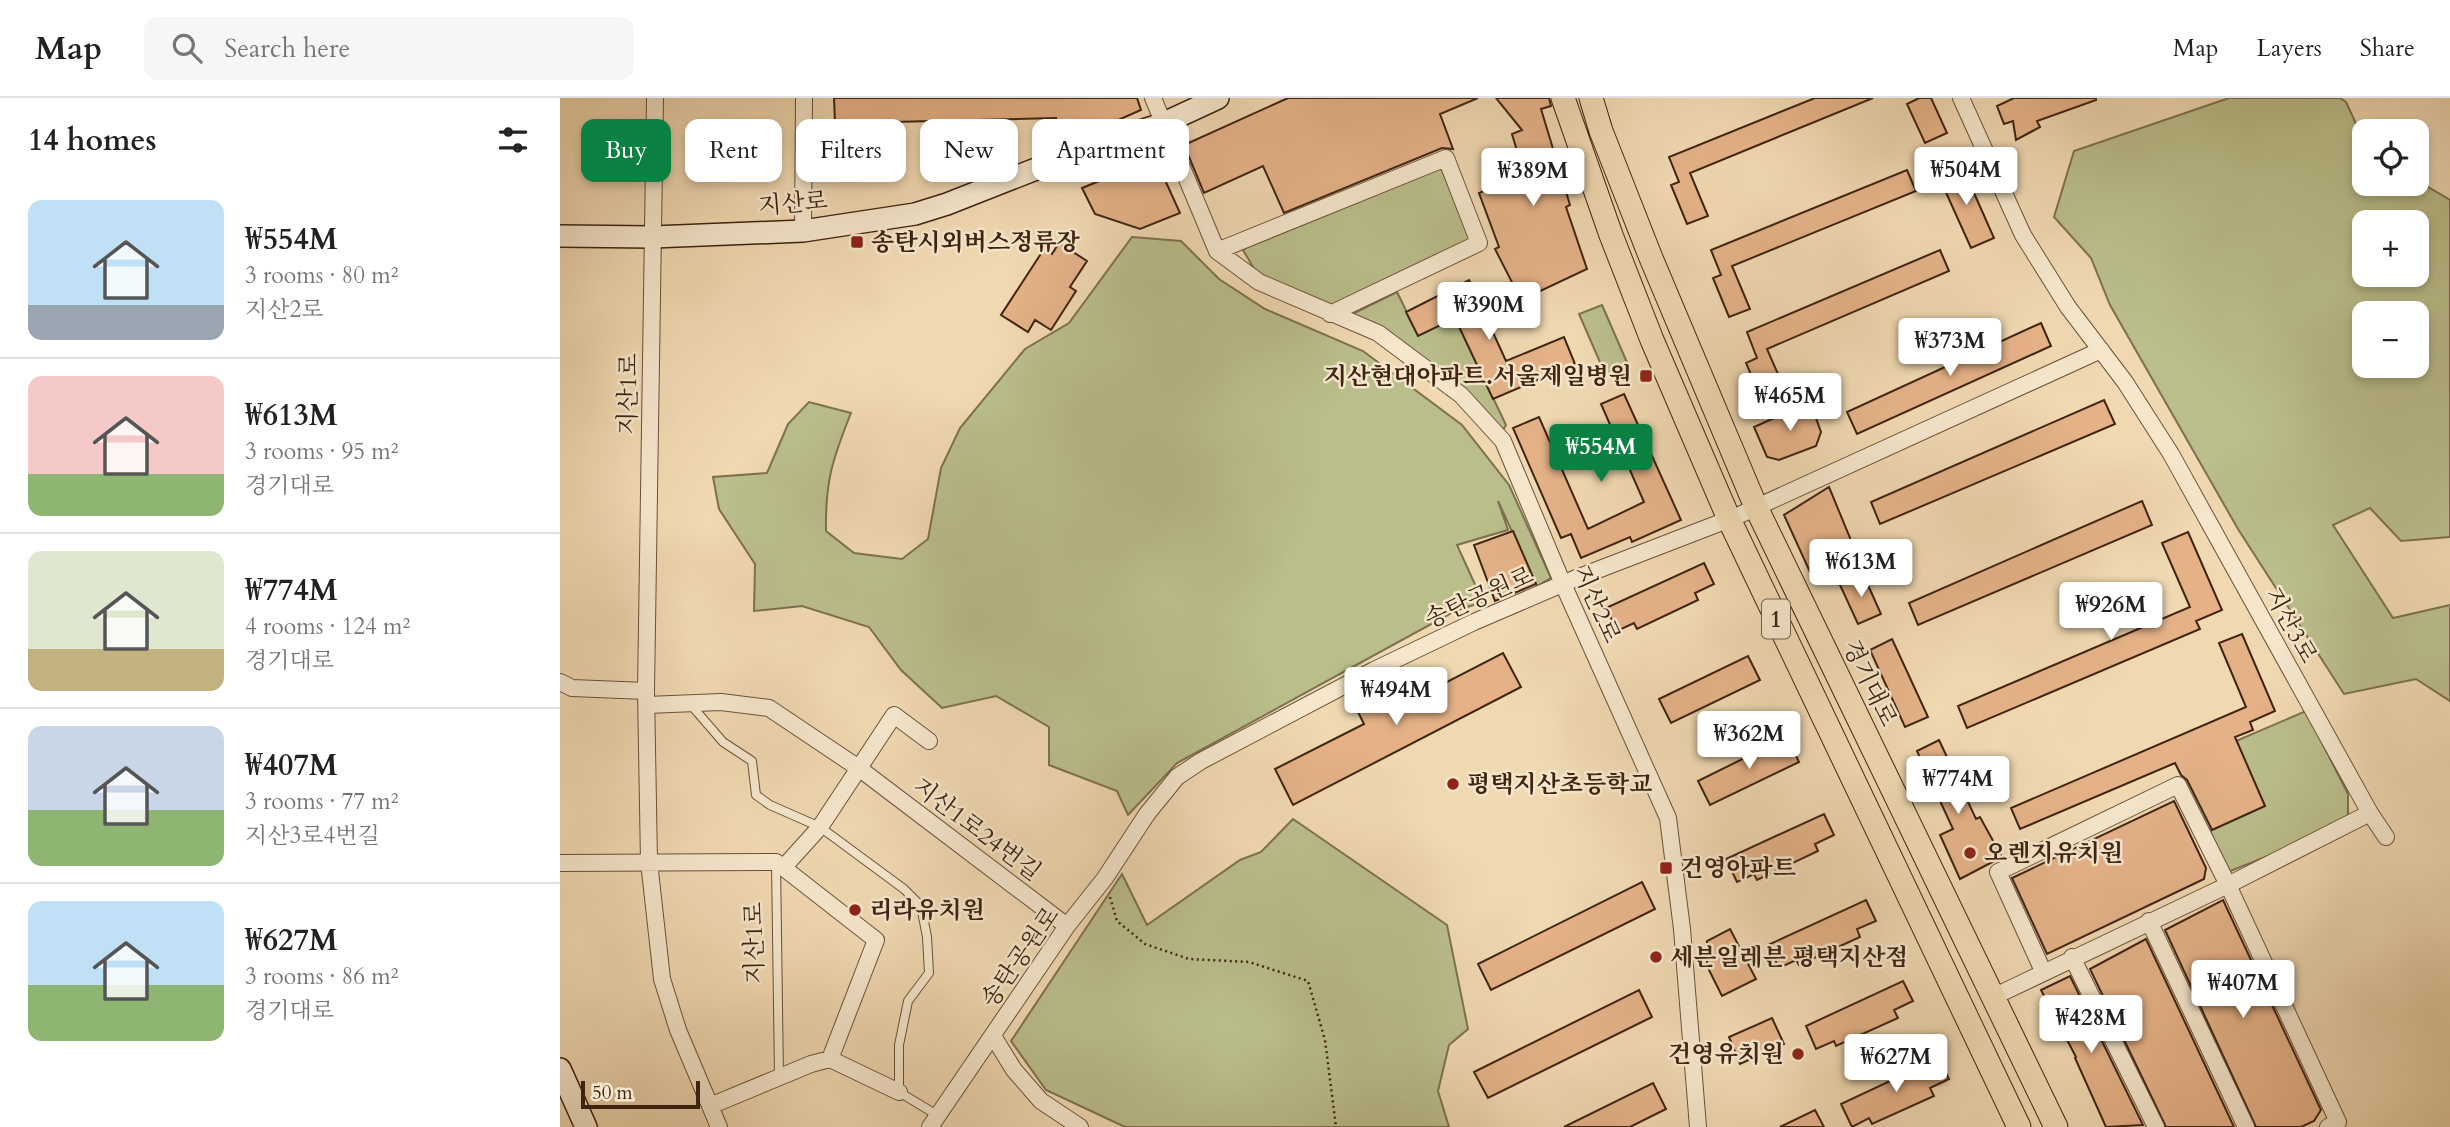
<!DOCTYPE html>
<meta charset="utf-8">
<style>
body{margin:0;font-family:Cardo,"Noto Serif KR",serif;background:#f6f6f6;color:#222;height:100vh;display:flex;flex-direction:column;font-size:26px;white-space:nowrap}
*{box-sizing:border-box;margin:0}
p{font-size:23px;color:#767676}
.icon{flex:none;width:38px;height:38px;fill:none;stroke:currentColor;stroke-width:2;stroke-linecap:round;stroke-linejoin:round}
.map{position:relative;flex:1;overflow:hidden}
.side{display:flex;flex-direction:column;background:#fff;width:560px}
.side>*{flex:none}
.banner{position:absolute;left:21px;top:21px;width:665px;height:63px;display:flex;gap:14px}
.controls{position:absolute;left:1792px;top:21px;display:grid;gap:14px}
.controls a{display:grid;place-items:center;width:77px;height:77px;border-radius:14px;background:#fff;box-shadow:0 4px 10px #0003;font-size:35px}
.scale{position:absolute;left:21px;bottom:18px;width:119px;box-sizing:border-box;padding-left:7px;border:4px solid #3f2412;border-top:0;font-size:19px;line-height:24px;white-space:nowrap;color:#3f2412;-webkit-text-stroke:5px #f5e6cc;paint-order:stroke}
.price{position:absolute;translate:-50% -60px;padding:0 16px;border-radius:7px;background:#fff;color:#222;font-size:23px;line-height:46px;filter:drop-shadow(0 2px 4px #0008)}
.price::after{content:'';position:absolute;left:50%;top:42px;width:21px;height:16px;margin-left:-10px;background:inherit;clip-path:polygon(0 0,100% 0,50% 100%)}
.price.active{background:#0b8043;color:#fff}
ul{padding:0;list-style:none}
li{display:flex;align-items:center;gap:21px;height:175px;padding:0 28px}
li+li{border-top:2px solid #e0e0e0}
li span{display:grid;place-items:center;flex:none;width:196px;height:140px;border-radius:14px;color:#555}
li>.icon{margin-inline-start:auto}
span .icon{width:84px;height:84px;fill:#fffc;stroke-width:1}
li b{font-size:30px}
h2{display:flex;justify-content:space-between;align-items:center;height:84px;padding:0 28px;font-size:30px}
.chip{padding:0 24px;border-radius:14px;background:#fff;box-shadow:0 4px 10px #0003;font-size:24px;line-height:63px}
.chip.active{background:#0b8043;color:#fff}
header{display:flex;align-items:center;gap:42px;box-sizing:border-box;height:98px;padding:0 35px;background:#fff;border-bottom:2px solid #e0e0e0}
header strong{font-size:33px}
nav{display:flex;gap:38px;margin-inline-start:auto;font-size:24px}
.search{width:490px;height:63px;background:#f6f6f6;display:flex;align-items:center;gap:18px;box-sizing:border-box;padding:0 24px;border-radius:14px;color:#767676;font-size:26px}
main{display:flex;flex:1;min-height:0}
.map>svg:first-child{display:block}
</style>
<header>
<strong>Map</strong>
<div class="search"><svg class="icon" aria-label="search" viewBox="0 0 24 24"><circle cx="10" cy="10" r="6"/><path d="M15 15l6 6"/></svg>Search here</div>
<nav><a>Map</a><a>Layers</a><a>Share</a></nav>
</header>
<main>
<section class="side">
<h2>14 homes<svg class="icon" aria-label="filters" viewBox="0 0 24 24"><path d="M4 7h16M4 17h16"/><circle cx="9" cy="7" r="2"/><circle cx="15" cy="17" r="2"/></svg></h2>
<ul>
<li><span style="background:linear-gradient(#bfe0f5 75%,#9aa5b1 0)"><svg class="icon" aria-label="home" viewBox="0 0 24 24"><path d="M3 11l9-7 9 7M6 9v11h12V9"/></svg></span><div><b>₩554M</b><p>3 rooms · 80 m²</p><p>지산2로</p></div></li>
<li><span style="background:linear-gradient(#f6c9c9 70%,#8fb573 0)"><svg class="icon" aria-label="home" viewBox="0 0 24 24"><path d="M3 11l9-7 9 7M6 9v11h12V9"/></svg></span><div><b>₩613M</b><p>3 rooms · 95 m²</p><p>경기대로</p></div></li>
<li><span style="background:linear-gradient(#dfe7d0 70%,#c2b280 0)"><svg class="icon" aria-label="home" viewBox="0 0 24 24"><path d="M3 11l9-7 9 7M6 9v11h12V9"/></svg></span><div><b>₩774M</b><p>4 rooms · 124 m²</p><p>경기대로</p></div></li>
<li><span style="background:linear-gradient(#c9d6e8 60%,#8fb573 0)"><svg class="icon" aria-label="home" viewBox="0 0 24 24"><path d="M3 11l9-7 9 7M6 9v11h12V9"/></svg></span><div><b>₩407M</b><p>3 rooms · 77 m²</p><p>지산3로4번길</p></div></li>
<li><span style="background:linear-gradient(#bfe0f5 60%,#8fb573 0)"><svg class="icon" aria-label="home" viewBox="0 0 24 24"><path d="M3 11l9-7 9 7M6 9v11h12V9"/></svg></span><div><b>₩627M</b><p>3 rooms · 86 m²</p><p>경기대로</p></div></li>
</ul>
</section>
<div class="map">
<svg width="1890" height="1029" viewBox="0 0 1890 1029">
<rect width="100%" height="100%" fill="#f0d8b1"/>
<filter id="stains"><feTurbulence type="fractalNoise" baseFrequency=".00286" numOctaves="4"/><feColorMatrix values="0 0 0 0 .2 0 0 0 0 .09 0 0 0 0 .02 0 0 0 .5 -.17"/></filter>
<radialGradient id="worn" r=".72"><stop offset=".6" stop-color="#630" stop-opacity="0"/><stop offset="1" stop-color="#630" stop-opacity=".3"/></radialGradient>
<!-- green -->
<path fill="#babe8b" stroke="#7c714e" stroke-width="2" fill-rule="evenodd" d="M1669,0H1780L1786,4L1804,43V86H1824L1826,90L1863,86L1890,102V439L1841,443L1810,410L1773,427L1833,520L1890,507V603L1856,581L1784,596L1678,431L1550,207L1531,160L1494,119L1514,53ZM1804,124H1857V177H1804ZM1804,215H1857V268H1804Z
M881,69L911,144L765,210L696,174L683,152L697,141Z
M572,139L621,143L659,181L705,211L803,253L902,327L949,387L991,480L977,488L938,403L948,432L897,447L923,504L895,513L617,665L568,717L557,693L489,667V629L436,598L382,610L341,572L309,529L242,508L194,513L195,466L159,411L153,379L207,375L228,326L249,304L291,315C273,360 265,383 266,433L294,455L342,461L368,441L381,370L400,330L465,251L509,225Z
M837,194L858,237L895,220L946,327L943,332L890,285L784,220Z
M1042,207L1069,269L1046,278L1019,216Z
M1746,613L1788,696V726L1668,774L1650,733L1705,708L1676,643Z
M733,721L887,827L908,931L889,947L878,993L889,1029H565L486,992L451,943L562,776L587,827L680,762L701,754Z"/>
<!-- building -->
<path fill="#e5b288" stroke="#3f2412" stroke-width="2" d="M274,0H577L581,12L499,48L496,20L289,25L291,81L265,82L263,26L275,25Z
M728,0H918L880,16L893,51L882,50L724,115L703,68L644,95L624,47Z
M936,0H989L991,8L981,11L1010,107L1006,109L1027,171L961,202L935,151L939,149L919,95L964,76L952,36L962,32Z
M1255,0H1313L1130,75L1148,118L1127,126L1111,87L1119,84L1109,59Z
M1359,0H1371L1387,35L1365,45L1347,6Z
M1454,0H1536V2L1477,23L1480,29L1456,42L1453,23L1444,26L1437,8Z
M595,60L620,115L580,131L535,116L522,90Z
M1402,68L1434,140L1411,150L1379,79Z
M1347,72L1356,93L1172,168L1190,211L1169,219L1153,180L1161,177L1151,152Z
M499,145L527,163L510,189L516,193L491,232L475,222L468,234L441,217L484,151L492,156Z
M1380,152L1389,173L1207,251L1224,290L1201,300L1186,265L1197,260L1187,234Z
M909,182L946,263L1004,239L1015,266L933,301L895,220L858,238L846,214Z
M1481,225L1491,248L1297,336L1287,314Z
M1064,296L1121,422L1072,444L1070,439L1021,460L1011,436L1001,440L953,330L979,319L1028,431L1084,404L1041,306Z
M1544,302L1555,326L1320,426L1311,404Z
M1250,304L1261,334L1256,348L1219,362L1207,359L1194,329Z
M1269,389L1295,452L1250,474L1224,417Z
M1582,403L1592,427L1358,527L1349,505Z
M953,433L976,486L935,503L914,447Z
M1628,434L1662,512L1636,523L1640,531L1407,630L1398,608L1630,509L1602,445Z
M1144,465L1154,486L1135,495L1138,502L1077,531L1074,525L1057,533L1046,510Z
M1303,476L1321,516L1298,526L1280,487Z
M1682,536L1715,613L1690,624L1693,632L1675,639L1705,708L1652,732L1627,682L1621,677L1615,665L1460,731L1451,710L1686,609L1659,545Z
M1332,541L1368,619L1345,629L1310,552Z
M943,555L961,589L733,707L715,671L804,626L796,610L848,583L856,600Z
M1188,558L1200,582L1111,625L1099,601Z
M1227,639L1239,664L1150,707L1138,683Z
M1379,642L1416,721L1420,719L1442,759L1400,781L1380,737L1393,731L1357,653Z
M1614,703L1646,770L1644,781L1487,856L1452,780Z
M1264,716L1274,737L1255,746L1258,753L1197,782L1194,776L1177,784L1166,761Z
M1082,784L1095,811L931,892L918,866Z
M1306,802L1316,823L1297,831L1300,839L1239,867L1236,862L1219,870L1208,847Z
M1663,802L1761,1012L1754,1023L1741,1029H1696L1605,832Z
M1170,831L1196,881L1162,898L1147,868V843Z
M1586,841L1674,1029H1606L1530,871Z
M1510,878L1583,1027L1546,1029L1515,960L1516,959L1481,892Z
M1343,883L1353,903L1334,912L1338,920L1276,948L1274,943L1256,951L1246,928Z
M1079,892L1092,919L928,1000L914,974Z
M1212,920L1224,946L1180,966L1169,939Z
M1379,960L1389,981L1370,990L1374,998L1312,1026L1309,1020L1292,1029L1281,1006Z
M1093,985L1106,1011L1070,1029H1004Z
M1255,1012L1264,1029H1220Z"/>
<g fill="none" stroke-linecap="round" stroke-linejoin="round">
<defs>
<path id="lane" d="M131,607L163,644L192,663L196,697L210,707L260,729L344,791L361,808L367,839L369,875L348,903L339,947V994L377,1017
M216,764L219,979"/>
<path id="street" d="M95,0L86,593L89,764L102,881L118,932L159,1029
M593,0L657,153L699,184L818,235L901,297L943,343L1003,486L1108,720L1122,831L1138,1029
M1401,0L1463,137L1508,209L1565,284L1611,356L1810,715L1826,739
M243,133L244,0
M657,153L886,60L919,145L770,216
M0,584L12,590L86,593
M87,607L161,604L209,610L300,671L507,828
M0,765L216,764L316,842L270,961L251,966L150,1008
M223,770L260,729L334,617L369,643
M1589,823L1686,1029
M1512,859L1596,1029
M1483,873L1438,774L1618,687L1668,787L1778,1024L1768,1029
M1433,899L1668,787L1810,715
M433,938L454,972L481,1003L520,1029
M270,961L339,994
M370,1029L507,828L545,780L587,716L617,679L641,663L814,572L914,524L1014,481L1175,419L1541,252"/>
<path id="secondary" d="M0,138L93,139L243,133L355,116L387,106L532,49L602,26L658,0
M0,971L26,1029"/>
<path id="primary" d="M1003,0L1051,137L1092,242L1169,421L1459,1029
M1031,0L1041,33L1091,160L1196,409L1496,1029"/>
</defs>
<!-- lane casing -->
<use href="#lane" stroke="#6b513a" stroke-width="10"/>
<!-- street casing -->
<use href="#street" stroke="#6b513a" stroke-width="18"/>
<!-- secondary casing -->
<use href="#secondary" stroke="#3f2412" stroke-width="24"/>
<!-- primary casing -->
<use href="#primary" stroke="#3f2412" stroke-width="25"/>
<!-- path -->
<path stroke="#3f2412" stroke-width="2.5" stroke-dasharray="2 3.5" stroke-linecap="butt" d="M550,799L557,823L585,846L629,861L689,864L748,883L765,942L776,1029"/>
<!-- lane -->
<use href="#lane" stroke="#f5e6cc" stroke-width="8"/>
<!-- street -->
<use href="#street" stroke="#f5e6cc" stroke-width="16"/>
<!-- secondary -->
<use href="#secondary" stroke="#f5e6cc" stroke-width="21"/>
<!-- primary -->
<use href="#primary" stroke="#f0d8b1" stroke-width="23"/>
</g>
<!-- markers -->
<g fill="#8f2418" stroke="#f5e6cc" stroke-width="2.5">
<rect x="290" y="137" width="14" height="14" rx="3.5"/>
<rect x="1079" y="271" width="14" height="14" rx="3.5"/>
<circle cx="893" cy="686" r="7"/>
<circle cx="1410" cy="755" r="7"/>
<rect x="1099" y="763" width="14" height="14" rx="3.5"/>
<circle cx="295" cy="812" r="7"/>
<circle cx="1096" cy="859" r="7"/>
<circle cx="1238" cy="956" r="7"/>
</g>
<g text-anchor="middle" stroke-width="5" stroke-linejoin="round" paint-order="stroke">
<!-- shield labels -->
<rect fill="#f5e6cc" stroke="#765e4a" stroke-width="2" x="1202" y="501.5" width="28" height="39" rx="5"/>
<g font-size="23" font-weight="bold" fill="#3f2412">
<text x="1216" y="529">1</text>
</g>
<!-- street labels -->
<g font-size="24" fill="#3f2412" stroke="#f5e6cc">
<text transform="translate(233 105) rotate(-5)" y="8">지산로</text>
<text transform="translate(68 296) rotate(-89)" y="8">지산1로</text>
<text transform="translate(919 499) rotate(-24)" y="8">송탄공원로</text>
<text transform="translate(1037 506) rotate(66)" y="8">지산2로</text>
<text transform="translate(1731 527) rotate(61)" y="8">지산3로</text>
<text transform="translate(1310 585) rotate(64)" y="8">경기대로</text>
<text transform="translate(417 731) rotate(37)" y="8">지산1로24번길</text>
<text transform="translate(194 845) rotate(-91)" y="8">지산1로</text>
<text transform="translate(460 859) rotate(-55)" y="8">송탄공원로</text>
</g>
<!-- poi labels -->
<g font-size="24" font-weight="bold" fill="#3f2412" stroke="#f5e6cc" text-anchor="start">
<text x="311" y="152">송탄시외버스정류장</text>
<text x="1072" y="286" text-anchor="end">지산현대아파트.서울제일병원</text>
<text x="907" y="694">평택지산초등학교</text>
<text x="1424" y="763">오렌지유치원</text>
<text x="1120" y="778">건영아파트</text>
<text x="309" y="820">리라유치원</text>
<text x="1110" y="867">세븐일레븐 평택지산점</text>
<text x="1224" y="964" text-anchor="end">건영유치원</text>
</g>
</g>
<rect width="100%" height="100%" filter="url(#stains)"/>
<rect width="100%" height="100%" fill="url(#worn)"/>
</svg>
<div class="controls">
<a><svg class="icon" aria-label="locate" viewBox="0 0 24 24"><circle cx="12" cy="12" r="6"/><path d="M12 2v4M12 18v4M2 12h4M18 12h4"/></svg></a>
<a>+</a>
<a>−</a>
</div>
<div class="scale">50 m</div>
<b class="price" style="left:1406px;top:109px">₩504M</b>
<b class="price" style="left:973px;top:110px">₩389M</b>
<b class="price" style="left:929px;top:244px">₩390M</b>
<b class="price" style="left:1390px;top:280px">₩373M</b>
<b class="price" style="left:1230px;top:335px">₩465M</b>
<b class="price active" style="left:1041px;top:386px">₩554M</b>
<b class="price" style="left:1301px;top:501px">₩613M</b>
<b class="price" style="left:1551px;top:544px">₩926M</b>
<b class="price" style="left:836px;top:629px">₩494M</b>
<b class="price" style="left:1189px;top:673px">₩362M</b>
<b class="price" style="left:1398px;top:718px">₩774M</b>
<b class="price" style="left:1683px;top:922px">₩407M</b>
<b class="price" style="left:1531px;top:957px">₩428M</b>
<b class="price" style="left:1336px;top:996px">₩627M</b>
<div class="banner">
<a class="chip active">Buy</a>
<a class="chip">Rent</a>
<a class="chip">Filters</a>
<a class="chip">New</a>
<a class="chip">Apartment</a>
</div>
</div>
</main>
